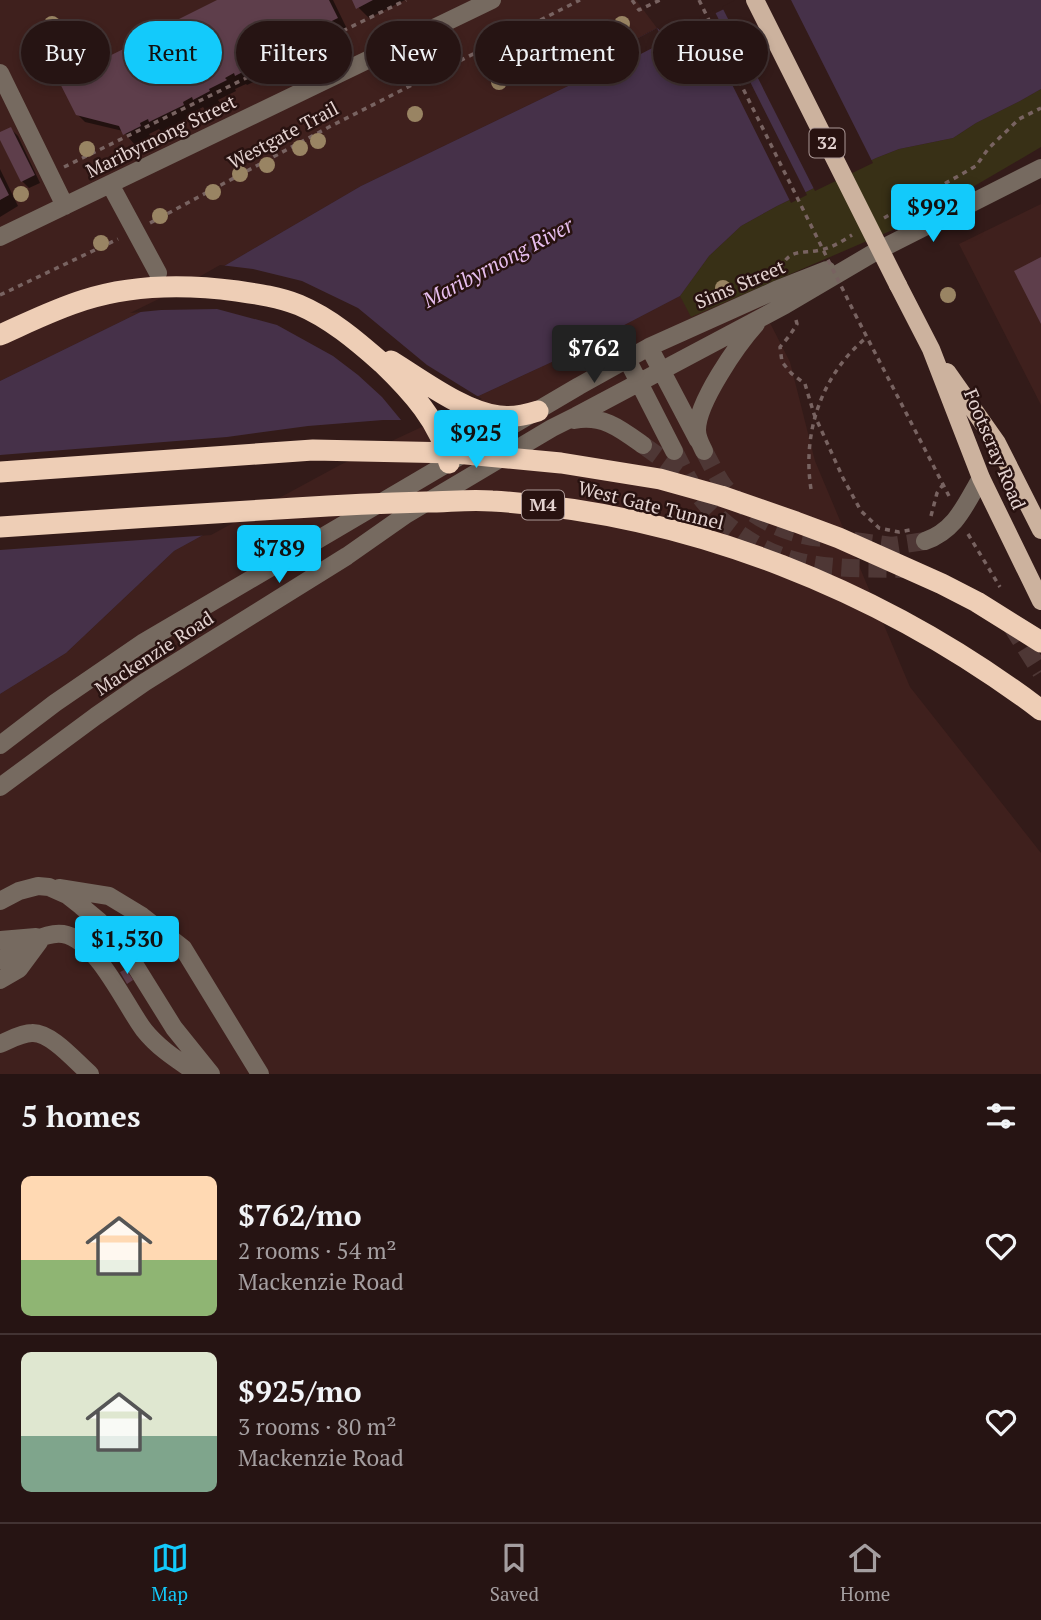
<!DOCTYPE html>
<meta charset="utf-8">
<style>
body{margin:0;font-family:"PT Serif",serif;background:#322121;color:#f1f3f6;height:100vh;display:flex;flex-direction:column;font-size:26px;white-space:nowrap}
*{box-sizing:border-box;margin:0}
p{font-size:23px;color:#a49ea0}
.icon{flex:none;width:38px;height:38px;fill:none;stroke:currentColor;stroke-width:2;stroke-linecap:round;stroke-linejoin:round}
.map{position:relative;height:1074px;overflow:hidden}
.side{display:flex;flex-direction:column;background:#261413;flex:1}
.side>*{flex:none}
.banner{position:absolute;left:21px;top:21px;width:999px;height:63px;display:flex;gap:14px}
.price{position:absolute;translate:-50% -60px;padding:0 16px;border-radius:7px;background:#13cafb;color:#111;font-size:23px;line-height:46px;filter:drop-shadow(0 2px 4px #0008)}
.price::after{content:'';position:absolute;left:50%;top:42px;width:21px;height:16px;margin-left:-10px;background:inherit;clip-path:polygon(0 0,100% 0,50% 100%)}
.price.selected{background:#222;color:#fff}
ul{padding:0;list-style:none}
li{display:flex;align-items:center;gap:21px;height:175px;padding:0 21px}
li+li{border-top:2px solid #423333}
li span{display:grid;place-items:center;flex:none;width:196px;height:140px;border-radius:10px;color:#555}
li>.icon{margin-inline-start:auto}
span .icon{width:84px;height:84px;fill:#fffc;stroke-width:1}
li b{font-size:30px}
h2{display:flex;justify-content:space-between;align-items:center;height:84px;padding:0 21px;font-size:30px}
.tag{padding:0 24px;border-radius:32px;background:#261413;box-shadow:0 4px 10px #0003,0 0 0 2px #423333;font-size:24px;line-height:63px}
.tag.selected{background:#13cafb;color:#111}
.menu{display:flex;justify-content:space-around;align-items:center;height:98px;border-top:2px solid #423333;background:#261413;font-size:19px;color:#a49ea0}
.menu a{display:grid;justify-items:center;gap:4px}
.menu .selected{color:#13cafb}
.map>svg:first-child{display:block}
</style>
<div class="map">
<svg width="1041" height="1074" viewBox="0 0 1041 1074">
<rect width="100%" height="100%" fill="#331b19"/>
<!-- built -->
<path fill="#3f201d" d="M0,0H636L657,28L597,60L599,69L595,73L361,186L171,297L0,381Z
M1041,204V405L959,244Z
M709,256L751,278L767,314L769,321L790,362L815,461L910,687L1041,853V1074H0V694L66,653L174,551L338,461L565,356L680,296Z"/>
<!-- green -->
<path fill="#383016" d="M1041,89V147L918,219L691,317L680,296L709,256L741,226L777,206L876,158L899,149L953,138L976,123L1020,101Z"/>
<!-- water -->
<path fill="#463149" d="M743,0H1041V89L1020,101L976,123L953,138L899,149L876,158L777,206L741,226L709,256L680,296L565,356L338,461L174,551L66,653L0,694V381L171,297L361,186L595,73L599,69L597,60L657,28L665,34H672Z"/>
<!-- pier -->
<path fill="#331b19" d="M735,0H791L873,163L815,191L722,7Z
M714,10L807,195L791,203L699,18Z
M657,28L664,42L604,73L597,60Z
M220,265L253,269L302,281L358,308L427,365L482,399L340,465L211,535L0,550V455L227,437L308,426L383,420H401L382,397L358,375L333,356L277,325L217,309L161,310L130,313L169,294Z"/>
<!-- shadow -->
<path fill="#0007" d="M222,0H333L347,29L303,51L306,56L291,64L289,62L278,67L280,69L247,85L246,84L235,89L236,91L218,100L220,103L205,110L203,107L192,113L194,116L161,132L159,129L149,134L151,137L135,145L123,131L85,122L77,114L73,37L80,44L91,67Z
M354,0H405L369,18L358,7Z
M11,129L18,136L40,183L29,188L22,181L0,136V134Z
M0,169L18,206L0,217Z"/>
<!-- building -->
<path fill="#5e3e4b" d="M217,0H329L338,18L293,40L296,45L279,54L278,52L269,56L270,58L235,76L234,73L225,78L227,80L209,89L210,91L193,100L192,97L183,102L184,105L149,122L148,119L140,123L141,126L123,135L119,126L76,115L43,50L73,35L89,66L176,23L175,21Z
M352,0H373L356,9Z
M11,127L35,175L21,182L0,140V132Z
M0,177L9,195L0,200Z
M1041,257V324L1014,271Z
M126,969L133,980L127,984L120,972Z"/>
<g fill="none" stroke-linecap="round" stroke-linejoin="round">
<!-- minor-tunnel -->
<path stroke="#4e3735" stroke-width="18" stroke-dasharray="18 9" stroke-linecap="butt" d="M643,445L686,476
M674,451C680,462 685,474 692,485C713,519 751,547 790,559C825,570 866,568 903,569
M704,451C710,462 716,475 723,485C746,515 785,535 822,538
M854,541L892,546L925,541
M1011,625L1041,672"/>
<!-- path -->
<path stroke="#786361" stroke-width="3.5" stroke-dasharray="5 5" stroke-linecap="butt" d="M632,0L639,10L660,0
M64,167L406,0
M884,218L976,166L988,149L1019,119L1041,108
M150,223L329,127L580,0
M781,269C788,248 803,254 820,250C832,248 842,241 852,235
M0,295L118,239
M855,314L949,496
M796,320L797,324L790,335L780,347L782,362L791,373L805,384L814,414L843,478L861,511L879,528L899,532L910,530
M931,516L937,493L944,483
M968,534L1000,587"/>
<!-- minor -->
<path stroke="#766a60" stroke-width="18" d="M0,73L65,206
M110,184L158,273
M0,237L492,0
M649,347L698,440
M627,359L674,451
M574,420C602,414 621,429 643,445
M704,451C701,445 697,438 697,430C697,403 737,345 756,324
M925,541C956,530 965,505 981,478
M0,745L55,703L144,642L579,386L649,347L776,290L827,270
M0,787L96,716L145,682L347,556L407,514L552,428L576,416L785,305L875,252L1041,168
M59,888L109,896L142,916L183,948L260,1074
M0,901L19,891L38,886L49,887L67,895L81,906L99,921L123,946L174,1028L211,1074
M0,940L36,937
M0,960C16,950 44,931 63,934C97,940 125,1005 144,1030C159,1049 179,1061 198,1074
M0,980L19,969L39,942
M0,1044C10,1040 21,1033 32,1033C51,1032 76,1062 90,1074"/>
<!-- major -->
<path stroke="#ccb29e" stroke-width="18" d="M898,285L931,349L981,478L1041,601
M947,372L997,443L1041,530"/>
<!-- highway -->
<path stroke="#eeceb6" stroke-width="21" d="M0,335C27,323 55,309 84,300C134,284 185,284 237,291C258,294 279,297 299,305C330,318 357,341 382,363C410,390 441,423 449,463
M391,361C422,380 464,412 499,416C513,418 525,415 538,411"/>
<!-- path-bridge -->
<path stroke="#786361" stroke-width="3.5" stroke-dasharray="5 5" stroke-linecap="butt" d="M699,0L855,314
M811,489C802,432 822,374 867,337"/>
<!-- major-bridge -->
<path stroke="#ccb29e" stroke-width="18" d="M755,0L898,285"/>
<!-- highway-bridge -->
<path stroke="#eeceb6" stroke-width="21" d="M0,472L313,450L456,453L561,463L660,479L721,496L796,522L839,538L942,584L977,602L1041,642
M0,527C98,520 197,514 295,508C339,505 382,503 426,502C448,502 470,499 492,501C690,513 883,591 1041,710"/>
</g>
<!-- trees -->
<g fill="#998463">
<circle cx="52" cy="24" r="8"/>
<circle cx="622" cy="24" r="8"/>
<circle cx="315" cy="39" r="8"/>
<circle cx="564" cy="43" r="8"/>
<circle cx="546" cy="53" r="8"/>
<circle cx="499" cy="82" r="8"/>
<circle cx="415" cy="114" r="8"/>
<circle cx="318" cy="141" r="8"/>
<circle cx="300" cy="148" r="8"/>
<circle cx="87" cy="149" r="8"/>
<circle cx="267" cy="165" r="8"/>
<circle cx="240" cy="174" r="8"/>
<circle cx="213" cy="192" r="8"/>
<circle cx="21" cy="194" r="8"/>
<circle cx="160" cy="216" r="8"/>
<circle cx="101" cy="243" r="8"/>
<circle cx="723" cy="288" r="8"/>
<circle cx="948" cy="295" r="8"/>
</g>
<g text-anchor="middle" stroke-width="5" stroke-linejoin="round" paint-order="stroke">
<!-- shield labels -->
<g fill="#281210" stroke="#ac9997" stroke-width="2">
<rect x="809.5" y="128.5" width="35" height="29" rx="5"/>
<rect x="522" y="490.5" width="42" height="29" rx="5"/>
</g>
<g font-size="18" font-weight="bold" fill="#e4d3d1">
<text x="827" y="149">32</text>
<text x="543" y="511">M4</text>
</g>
<!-- street labels -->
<g font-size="19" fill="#e4d3d1" stroke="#281210">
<text transform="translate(283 135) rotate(-28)" y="7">Westgate Trail</text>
<text transform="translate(161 136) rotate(-26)" y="7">Maribyrnong Street</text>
<text transform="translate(740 284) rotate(-23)" y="7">Sims Street</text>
<text transform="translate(995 449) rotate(67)" y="7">Footscray Road</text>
<text transform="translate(651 505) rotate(14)" y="7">West Gate Tunnel</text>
<text transform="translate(154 653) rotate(-33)" y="7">Mackenzie Road</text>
</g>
<!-- water labels -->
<g font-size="21" font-style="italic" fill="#e7beee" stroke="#281210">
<text transform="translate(498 263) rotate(-28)" y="7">Maribyrnong River</text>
</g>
</g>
</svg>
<b class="price" style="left:933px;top:244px">$992</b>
<b class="price selected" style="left:594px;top:385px">$762</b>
<b class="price" style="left:476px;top:470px">$925</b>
<b class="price" style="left:279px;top:585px">$789</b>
<b class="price" style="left:127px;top:976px">$1,530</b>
<div class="banner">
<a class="tag">Buy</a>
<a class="tag selected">Rent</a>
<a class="tag">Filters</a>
<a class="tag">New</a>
<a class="tag">Apartment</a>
<a class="tag">House</a>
</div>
</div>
<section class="side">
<h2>5 homes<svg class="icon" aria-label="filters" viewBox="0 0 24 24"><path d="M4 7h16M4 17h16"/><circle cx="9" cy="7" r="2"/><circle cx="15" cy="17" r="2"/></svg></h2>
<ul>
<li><span style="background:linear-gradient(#ffd9b3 60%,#8fb573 0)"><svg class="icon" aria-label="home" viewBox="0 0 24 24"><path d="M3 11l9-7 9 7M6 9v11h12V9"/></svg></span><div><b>$762/mo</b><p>2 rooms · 54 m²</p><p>Mackenzie Road</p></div><svg class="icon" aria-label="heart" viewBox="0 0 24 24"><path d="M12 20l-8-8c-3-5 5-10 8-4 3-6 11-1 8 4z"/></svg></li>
<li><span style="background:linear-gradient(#dfe7d0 60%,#7fa58c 0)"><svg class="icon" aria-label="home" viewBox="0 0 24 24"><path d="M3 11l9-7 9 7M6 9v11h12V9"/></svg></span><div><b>$925/mo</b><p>3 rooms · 80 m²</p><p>Mackenzie Road</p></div><svg class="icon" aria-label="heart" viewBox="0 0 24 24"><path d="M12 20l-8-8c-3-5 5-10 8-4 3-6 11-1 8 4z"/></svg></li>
</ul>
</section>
<nav class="menu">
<a class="selected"><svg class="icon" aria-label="map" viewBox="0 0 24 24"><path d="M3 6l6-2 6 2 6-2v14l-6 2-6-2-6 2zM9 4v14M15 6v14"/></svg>Map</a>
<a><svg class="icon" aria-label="saved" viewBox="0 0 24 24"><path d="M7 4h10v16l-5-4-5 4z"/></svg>Saved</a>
<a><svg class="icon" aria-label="home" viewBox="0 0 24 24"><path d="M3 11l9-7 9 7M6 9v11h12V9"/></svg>Home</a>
</nav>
